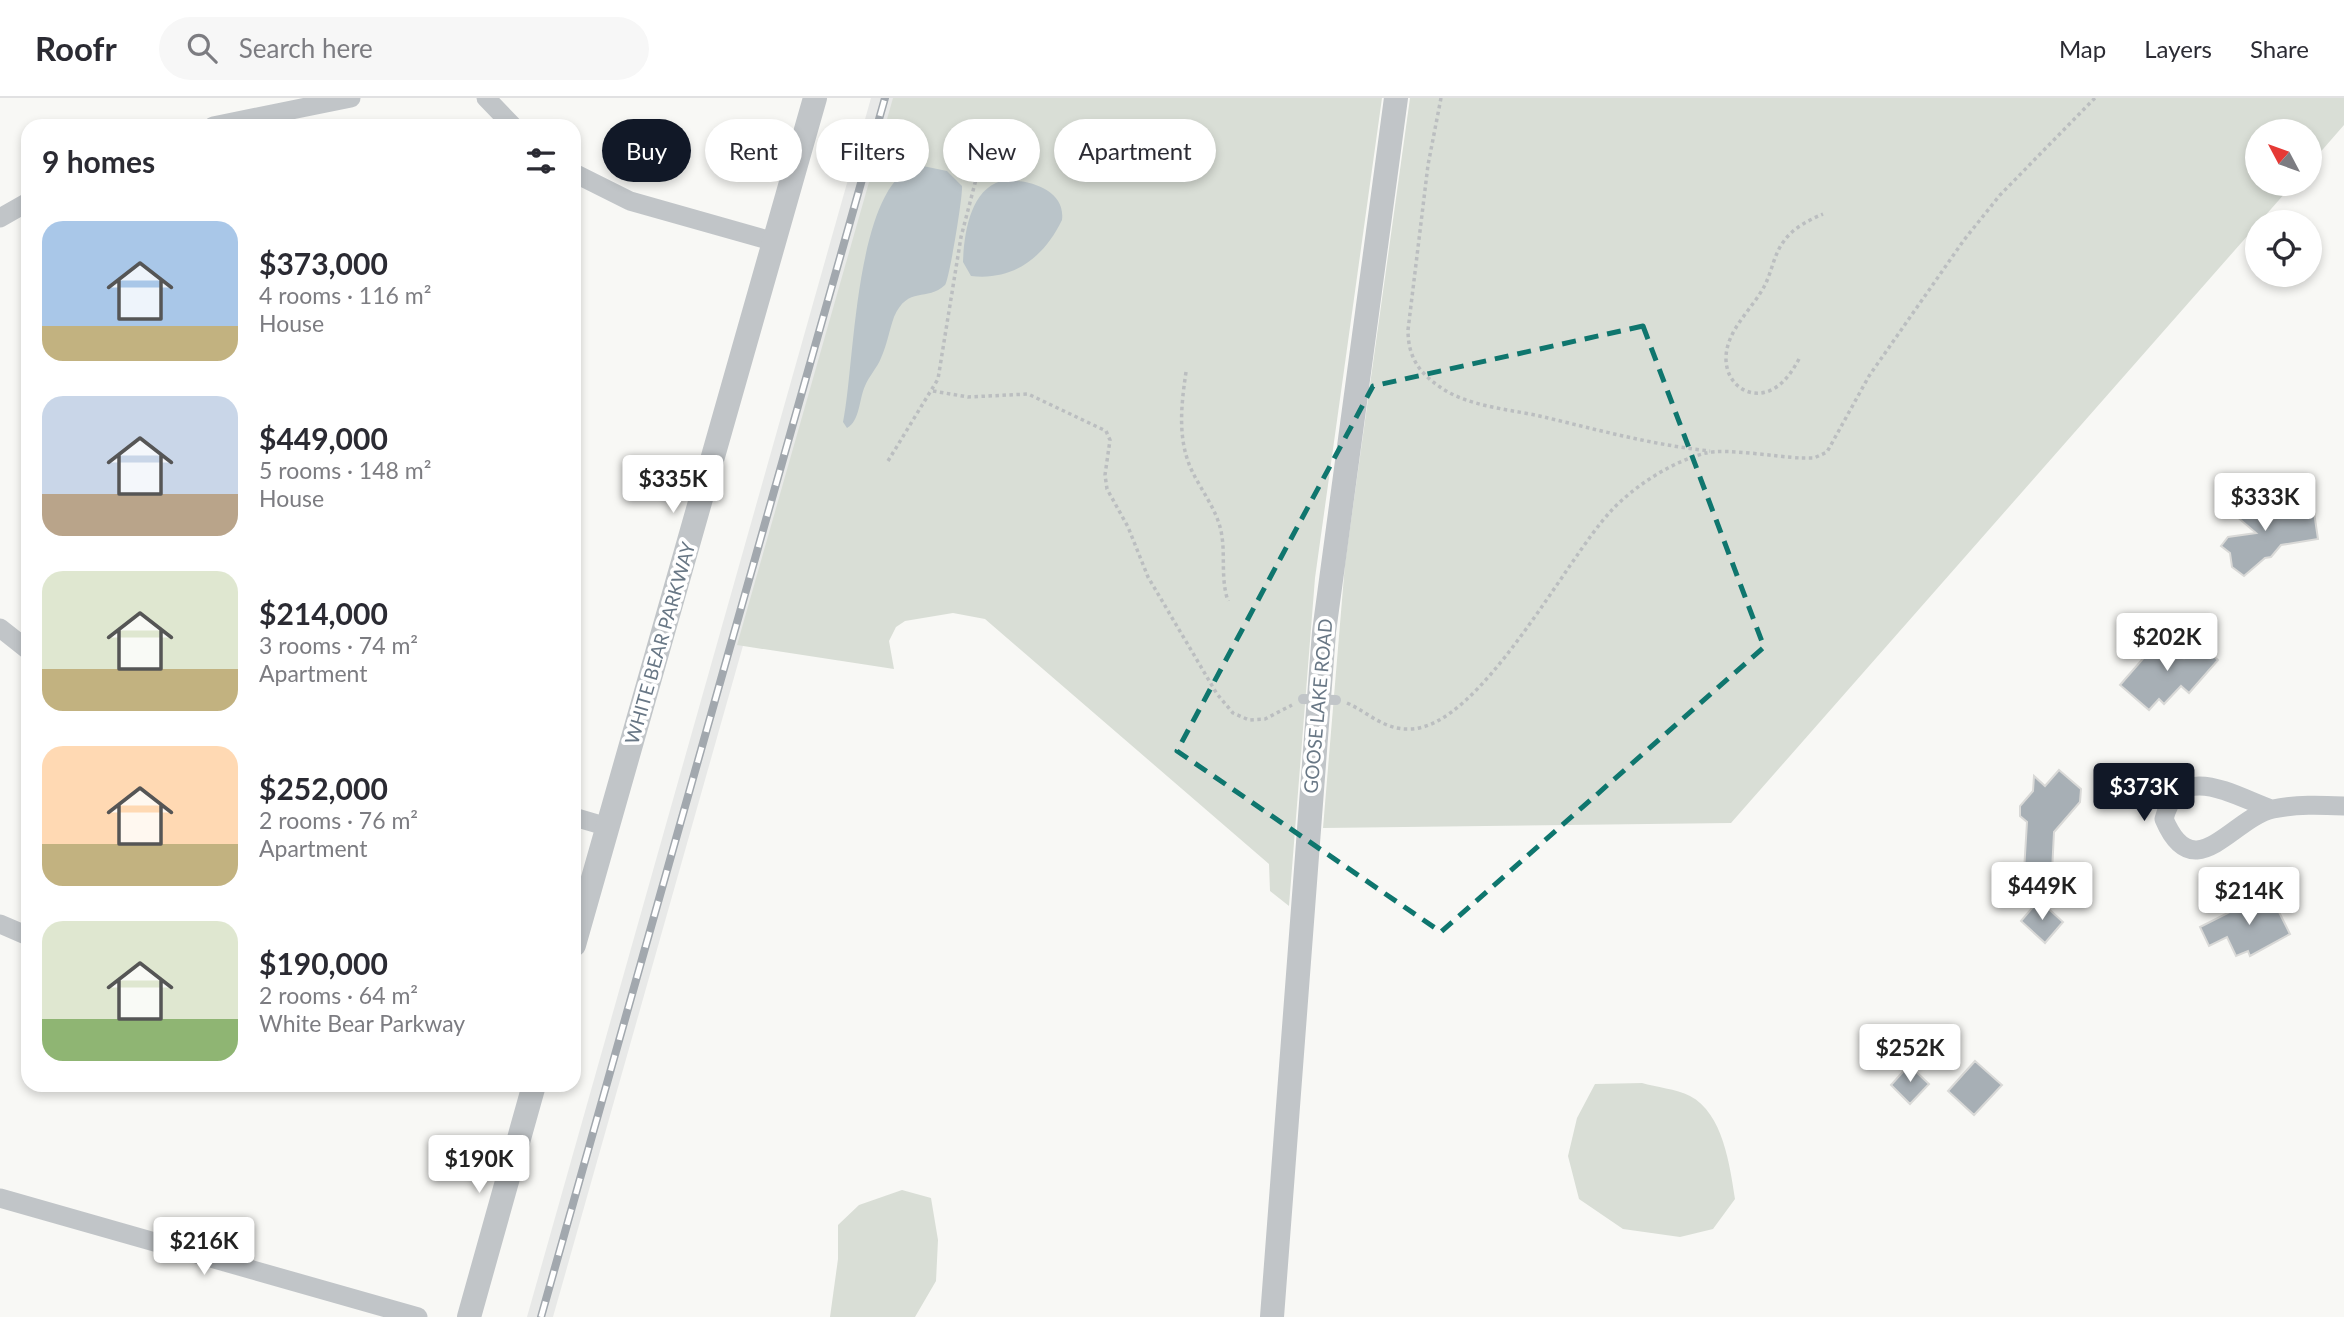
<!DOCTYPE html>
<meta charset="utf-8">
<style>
body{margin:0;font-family:Lato,sans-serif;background:#f7f7f7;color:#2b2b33;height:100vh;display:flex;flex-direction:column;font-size:26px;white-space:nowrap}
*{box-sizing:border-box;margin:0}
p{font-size:23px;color:#7c7c81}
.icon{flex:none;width:38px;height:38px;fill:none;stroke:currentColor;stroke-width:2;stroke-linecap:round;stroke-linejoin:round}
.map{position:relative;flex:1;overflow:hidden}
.panel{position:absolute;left:21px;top:21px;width:560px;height:973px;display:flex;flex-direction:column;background:#fff;border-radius:21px;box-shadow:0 4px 10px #0003}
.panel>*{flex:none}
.guide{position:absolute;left:602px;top:21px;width:665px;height:63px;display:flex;gap:14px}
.needle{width:46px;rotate:311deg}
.buttons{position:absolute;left:2245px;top:21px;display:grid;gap:14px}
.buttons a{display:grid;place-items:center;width:77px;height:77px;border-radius:50%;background:#fff;box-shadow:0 4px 10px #0003;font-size:35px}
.price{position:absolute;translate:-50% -60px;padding:0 16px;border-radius:7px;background:#fff;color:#222;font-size:23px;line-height:46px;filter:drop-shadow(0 2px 4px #0008)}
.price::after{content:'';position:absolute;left:50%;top:42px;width:21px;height:16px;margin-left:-10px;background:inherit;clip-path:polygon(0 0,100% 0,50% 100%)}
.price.on{background:#111827;color:#fff}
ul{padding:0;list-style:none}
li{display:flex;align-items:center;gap:21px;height:175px;padding:0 21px}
li span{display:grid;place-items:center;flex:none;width:196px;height:140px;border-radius:21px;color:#555}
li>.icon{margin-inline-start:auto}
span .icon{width:84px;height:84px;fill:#fffc;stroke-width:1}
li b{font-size:30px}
h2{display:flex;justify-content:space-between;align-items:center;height:84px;padding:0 21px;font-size:30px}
.tag{padding:0 24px;border-radius:32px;background:#fff;box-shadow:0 4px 10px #0003;font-size:24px;line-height:63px}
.tag.on{background:#111827;color:#fff}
header{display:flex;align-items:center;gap:42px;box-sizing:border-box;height:98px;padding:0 35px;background:#fff;border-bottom:2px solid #e1e1e2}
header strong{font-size:33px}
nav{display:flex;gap:38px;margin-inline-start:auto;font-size:24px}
.search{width:490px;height:63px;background:#f7f7f7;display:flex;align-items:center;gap:18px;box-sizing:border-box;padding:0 24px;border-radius:38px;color:#7c7c81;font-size:26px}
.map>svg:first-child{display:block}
</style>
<header>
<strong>Roofr</strong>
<div class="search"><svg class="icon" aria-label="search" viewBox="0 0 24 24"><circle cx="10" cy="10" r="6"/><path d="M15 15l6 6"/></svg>Search here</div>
<nav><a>Map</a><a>Layers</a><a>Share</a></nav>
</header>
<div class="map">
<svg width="2344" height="1219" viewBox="0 0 2344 1219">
<rect width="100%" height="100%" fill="#f8f8f5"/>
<!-- built -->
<path fill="#e8e9e8" d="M871,0H898L553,1219H527Z"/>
<!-- green -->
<path fill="#d9ded6" d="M893,0H1382L1315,480L1289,808L1270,793L1269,766L985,521L953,515L905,523L896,529L889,543L894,571L737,547Z
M1410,0H2344V27L2310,66V33H2258V86H2293L1731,725L1323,730L1345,466Z
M1642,985C1656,989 1676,991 1690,998C1723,1015 1730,1068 1735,1101L1713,1131L1680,1139L1623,1131L1579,1101L1568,1058L1577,1020L1595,986Z
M902,1092L931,1100L938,1142L936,1183L915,1219H830L838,1161V1127L859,1107Z"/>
<!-- water -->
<path fill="#bac4c9" d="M918,67L947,73L962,88C963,98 949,183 945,187C927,204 908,187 894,219C889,233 887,247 881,260C877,270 869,278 865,288C859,301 860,323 847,330L843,324C855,268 854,85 918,67Z
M1001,83C1026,80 1066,91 1062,122C1044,159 1014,183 971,178L963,164C964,136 970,92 1001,83Z"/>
<!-- building -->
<path fill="#a7afb5" stroke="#d9d9d7" stroke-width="2" d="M2258,390L2261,413L2270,421L2314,414L2318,441L2281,447L2271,459L2265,460L2244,478L2232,469L2230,455L2221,448L2228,439L2256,435L2236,418L2241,412L2238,393Z
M2161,540L2184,560L2198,544L2218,562L2189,595L2181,588L2164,606L2159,601L2149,612L2120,587Z
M2059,672L2081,691L2080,704L2054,734L2052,774L2024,773L2027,724L2020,718V708L2033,693L2034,678L2045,688Z
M2269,794L2290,836L2250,858L2248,853L2236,858L2227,839L2209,848L2200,829Z
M2039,802L2063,824L2045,845L2021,823Z
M1975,963L2002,987L1974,1017L1948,993Z
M1909,967L1929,986L1910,1006L1891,987Z"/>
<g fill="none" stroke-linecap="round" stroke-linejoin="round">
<!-- path -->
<path stroke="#bbbec0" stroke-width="3.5" stroke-dasharray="3.5 3.5" stroke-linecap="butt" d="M1441,0L1428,67L1408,232C1408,258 1418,274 1440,289C1470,310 1513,311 1548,320C1602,333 1654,347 1710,353
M1799,261C1793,272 1786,283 1775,290C1752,304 1727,288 1726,262C1725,233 1752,212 1765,187C1772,173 1774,156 1784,143C1793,130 1809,122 1823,116
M1186,274C1181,308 1177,343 1193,375C1202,393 1217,413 1221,433C1226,457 1220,478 1228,503
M933,293L968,299L1028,296L1106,333L1110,342L1105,377L1107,391L1128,429L1148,479L1217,596L1233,615L1249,622L1265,621L1292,607
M888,363L938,281L961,139L980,66
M1347,605C1369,615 1384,632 1410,631C1480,630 1565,462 1611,413C1634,388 1673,363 1706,355C1726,350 1777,359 1801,360H1814L1827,354L1869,278L1964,142L2000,97L2095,0"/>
<!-- service -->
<path stroke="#c1c5c8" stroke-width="10" d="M1303,601L1336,602"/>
<!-- minor -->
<path stroke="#c1c5c8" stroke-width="19" d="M486,0L513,28
M213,28L351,0
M574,75L630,103L775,144
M0,120L28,104
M0,530L28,552
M2271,711C2232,697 2179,662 2164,721C2194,792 2232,720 2273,711C2296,706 2321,707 2344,708
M574,719L608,729
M0,826L28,838
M0,1100L418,1219"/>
<!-- tertiary -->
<path stroke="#c1c5c8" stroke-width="24" d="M574,847L815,0
M469,1219L534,987
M1272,1219L1324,534L1396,0"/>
<defs>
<path id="rail" d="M541,1219L885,0"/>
</defs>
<!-- rail casing -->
<use href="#rail" stroke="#a2a8ae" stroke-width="8"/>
<!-- rail -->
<use href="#rail" stroke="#fff" stroke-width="5" stroke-dasharray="16" stroke-linecap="butt"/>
</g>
<!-- marked area -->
<path fill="none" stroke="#0f766e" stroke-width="5" stroke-dasharray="14 9" stroke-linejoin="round" d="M1643,228L1764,549L1441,834L1177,653L1373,288Z"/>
<g text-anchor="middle" stroke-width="7" stroke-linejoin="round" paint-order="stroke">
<!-- street labels -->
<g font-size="19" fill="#687785" stroke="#fff">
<text transform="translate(660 545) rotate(-74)" y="7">WHITE BEAR PARKWAY</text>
<text transform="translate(1318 608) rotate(-85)" y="7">GOOSE LAKE ROAD</text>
</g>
</g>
</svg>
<div class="buttons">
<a><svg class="needle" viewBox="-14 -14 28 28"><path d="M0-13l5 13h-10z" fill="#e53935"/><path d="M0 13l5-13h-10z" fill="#7c7c81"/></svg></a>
<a><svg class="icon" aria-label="locate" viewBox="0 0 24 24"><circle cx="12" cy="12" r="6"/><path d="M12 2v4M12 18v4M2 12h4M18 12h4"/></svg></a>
</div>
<b class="price" style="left:673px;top:417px">$335K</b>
<b class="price" style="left:2265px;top:435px">$333K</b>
<b class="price" style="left:2167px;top:575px">$202K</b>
<b class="price on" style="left:2144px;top:725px">$373K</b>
<b class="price" style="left:2042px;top:824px">$449K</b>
<b class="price" style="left:2249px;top:829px">$214K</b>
<b class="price" style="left:1910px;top:986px">$252K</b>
<b class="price" style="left:479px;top:1097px">$190K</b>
<b class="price" style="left:204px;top:1179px">$216K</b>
<div class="guide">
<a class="tag on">Buy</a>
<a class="tag">Rent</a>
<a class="tag">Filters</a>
<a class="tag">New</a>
<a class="tag">Apartment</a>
</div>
<section class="panel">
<h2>9 homes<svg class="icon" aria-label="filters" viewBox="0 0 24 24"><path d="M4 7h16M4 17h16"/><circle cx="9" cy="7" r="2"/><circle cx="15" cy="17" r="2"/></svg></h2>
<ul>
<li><span style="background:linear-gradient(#a9c7e8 75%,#c2b280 0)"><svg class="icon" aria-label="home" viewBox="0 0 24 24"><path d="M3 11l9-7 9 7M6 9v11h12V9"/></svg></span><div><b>$373,000</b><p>4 rooms · 116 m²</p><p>House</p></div></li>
<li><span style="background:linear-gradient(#c9d6e8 70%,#b9a48a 0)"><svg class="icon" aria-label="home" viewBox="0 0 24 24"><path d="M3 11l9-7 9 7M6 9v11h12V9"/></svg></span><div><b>$449,000</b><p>5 rooms · 148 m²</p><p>House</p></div></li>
<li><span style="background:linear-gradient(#dfe7d0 70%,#c2b280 0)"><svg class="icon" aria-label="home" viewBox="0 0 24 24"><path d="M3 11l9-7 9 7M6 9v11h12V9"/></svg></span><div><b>$214,000</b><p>3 rooms · 74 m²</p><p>Apartment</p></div></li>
<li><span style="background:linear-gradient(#ffd9b3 70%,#c2b280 0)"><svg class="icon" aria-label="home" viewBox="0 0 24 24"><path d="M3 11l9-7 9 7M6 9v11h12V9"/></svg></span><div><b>$252,000</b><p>2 rooms · 76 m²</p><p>Apartment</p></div></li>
<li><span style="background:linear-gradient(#dfe7d0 70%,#8fb573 0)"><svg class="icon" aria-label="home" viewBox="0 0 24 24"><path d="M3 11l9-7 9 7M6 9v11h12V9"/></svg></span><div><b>$190,000</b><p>2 rooms · 64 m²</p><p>White Bear Parkway</p></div></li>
</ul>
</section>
</div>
